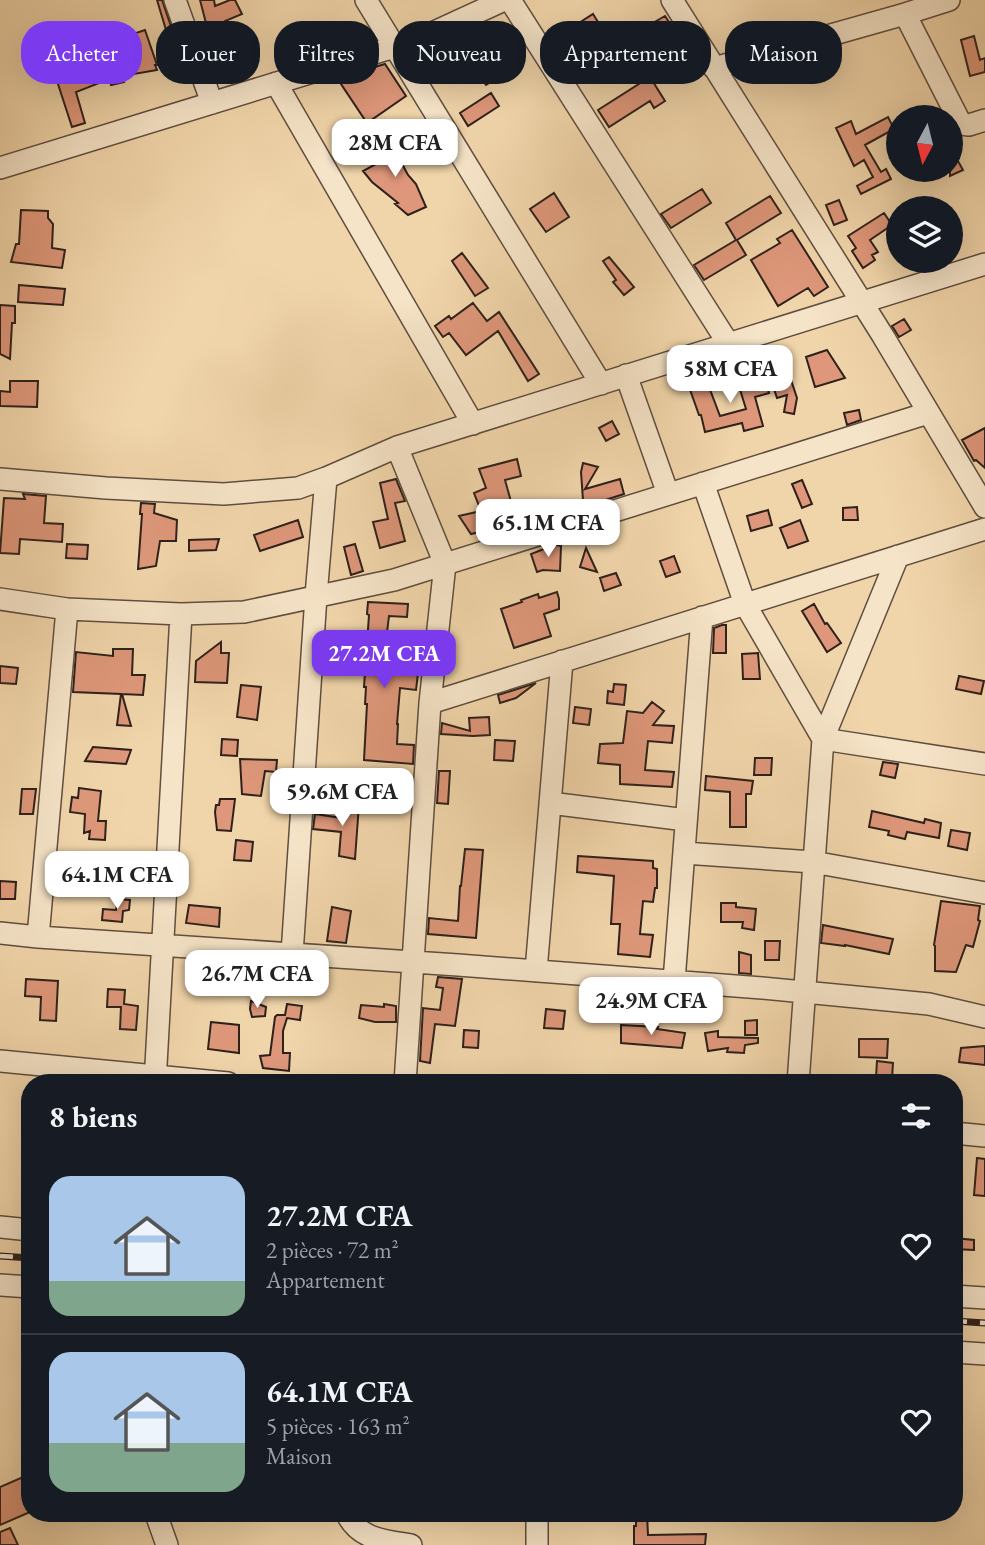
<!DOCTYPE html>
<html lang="fr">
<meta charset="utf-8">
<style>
body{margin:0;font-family:"EB Garamond",serif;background:#242831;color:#f1f3f6;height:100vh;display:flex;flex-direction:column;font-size:26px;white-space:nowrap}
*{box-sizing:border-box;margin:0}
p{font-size:23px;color:#9ea1a6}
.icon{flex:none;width:38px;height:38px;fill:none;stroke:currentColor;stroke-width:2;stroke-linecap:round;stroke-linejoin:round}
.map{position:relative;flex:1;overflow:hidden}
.details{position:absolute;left:21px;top:1074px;width:942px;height:448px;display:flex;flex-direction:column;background:#171b24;border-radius:28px;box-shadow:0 7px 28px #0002}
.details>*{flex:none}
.banner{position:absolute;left:21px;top:21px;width:943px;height:63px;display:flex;gap:14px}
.needle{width:46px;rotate:187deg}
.fabs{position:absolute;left:886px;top:105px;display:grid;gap:14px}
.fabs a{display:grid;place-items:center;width:77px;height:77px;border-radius:50%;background:#171b24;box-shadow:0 7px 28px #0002;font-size:35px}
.price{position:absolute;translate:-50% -60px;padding:0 16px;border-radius:14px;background:#fff;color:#222;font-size:23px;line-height:46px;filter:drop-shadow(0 2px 4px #0008)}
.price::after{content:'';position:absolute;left:50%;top:42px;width:21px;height:16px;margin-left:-10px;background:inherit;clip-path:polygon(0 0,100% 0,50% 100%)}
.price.on{background:#7c3aed;color:#fff}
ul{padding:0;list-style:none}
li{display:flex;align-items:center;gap:21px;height:175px;padding:0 28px}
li+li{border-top:2px solid #363941}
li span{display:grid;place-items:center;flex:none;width:196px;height:140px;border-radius:21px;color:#555}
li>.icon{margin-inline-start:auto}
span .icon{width:84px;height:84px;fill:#fffc;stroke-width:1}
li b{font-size:30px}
h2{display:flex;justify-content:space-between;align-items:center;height:84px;padding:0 28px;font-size:30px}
.pill{padding:0 24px;border-radius:28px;background:#171b24;box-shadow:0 7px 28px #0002;font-size:24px;line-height:63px}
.pill.on{background:#7c3aed;color:#fff}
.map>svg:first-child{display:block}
</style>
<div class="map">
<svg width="985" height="1545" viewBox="0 0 985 1545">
<rect width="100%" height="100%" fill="#f1d5aa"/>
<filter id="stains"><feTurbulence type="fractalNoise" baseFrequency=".00286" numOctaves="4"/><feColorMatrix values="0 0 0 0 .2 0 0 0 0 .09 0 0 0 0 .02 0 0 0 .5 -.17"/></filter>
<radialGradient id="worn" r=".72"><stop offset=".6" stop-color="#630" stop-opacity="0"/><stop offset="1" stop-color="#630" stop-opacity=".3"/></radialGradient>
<!-- building -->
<path fill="#de977a" stroke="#2e211b" stroke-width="2" d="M157,0H162L175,38L169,40Z
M200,0H214L215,6L230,0H235L242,14L225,21L231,42L216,47L210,26L207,27Z
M593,14L603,30L561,56L551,41Z
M665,16L678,36L665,45L651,24Z
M145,30L157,65H155L157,70L122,76L124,82L111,85L109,79L76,92L85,123L72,127L57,81L59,80L51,59L69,52L78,75L106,67L105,64L116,62L112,50L119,44L118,39Z
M974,36L980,60L985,58V72L970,76L961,40Z
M497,40L504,51L501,53L512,69L486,85L469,58Z
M385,64L406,96L367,123L337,78Z
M650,77L665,101L654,108L650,101L609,127L598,110Z
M491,93L499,106L468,126L460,113Z
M888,117L894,129L865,145L881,172L886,169L891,179L861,194L857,186L873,177L864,160L854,166L836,128L851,121L856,134Z
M389,135L398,149L395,151L408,175L416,184L426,207L408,215L395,204L398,203L372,182L363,171L387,158L376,143Z
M950,147L963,170L950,176Z
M702,189L711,203L671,228L661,214Z
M554,193L569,217L546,232L530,209Z
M770,196L781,213L737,240L746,255L704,280L694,265L736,240L726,223Z
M839,200L847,220L834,225L826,205Z
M21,210L48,211V218L53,224L52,248L65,250L62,268L11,262L16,244H19Z
M884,213L892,225L870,240L878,252L872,255L875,260L863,268L852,251L856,248L848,236Z
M792,230L828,287L814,296L808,288L778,306L751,260L780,243L777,239Z
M462,253L488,288L475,296L452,261Z
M609,257L634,287L624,295L613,282L616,280L603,261Z
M19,285L65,289L63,305L18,302Z
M473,303L487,321L499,312L539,374L528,381L498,331L466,355L449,333L443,337L435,326L449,316L451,319Z
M0,305L15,306V323H12L10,359L0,354Z
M904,319L911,330L899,337L892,326Z
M827,350L845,378L815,387L806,357Z
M764,376L769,393L755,397L763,426L744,431L742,423L705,432L701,415H699L688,384L706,379L720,416L746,409L738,383Z
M790,377L797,398L794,414L784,412L787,395L777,398L772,383Z
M10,381H38L37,407L0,406V391L10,392Z
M859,410L861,420L847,425L844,413Z
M612,421L619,434L606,441L599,428Z
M985,428V468L976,460L974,461L962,440Z
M517,459L521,476L505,480L518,527L502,533L500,527L471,534L459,516L481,511L474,493L486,488L479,469Z
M583,463L598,467L585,489L620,479L624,494L571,511L567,501L583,500L581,472Z
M396,479L405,501L395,503L405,541L380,548L373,522L388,519L380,483Z
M802,480L812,504L802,508L792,484Z
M23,494L46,496L44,523L63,524L62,542L20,539L19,554L0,553L4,498L25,499Z
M141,503L155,504L154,513L177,520L176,541H160L156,566L138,569L142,514H140Z
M857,507L858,520H843V508Z
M768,510L772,525L751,531L747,516Z
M298,520L303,537L260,551L254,535Z
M800,520L808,541L788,548L780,528Z
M219,539L216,550L189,551V540Z
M67,544L88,545L87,559L66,558Z
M355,544L363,571L351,575L344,547Z
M553,544L561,546L560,571L543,570L537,572L531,554L549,547V545Z
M586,548L597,572L580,567Z
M674,556L680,572L666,577L660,561Z
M616,573L621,585L604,591L600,578Z
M557,592L559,599V609L544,614L551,636L514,648L501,609L522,602L521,600L538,594L539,598Z
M368,602L408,604L407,617L389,616L384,657H385L384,670L418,673L416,690L400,688L397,724H398L397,744L414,745L413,764L364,760L367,704H365L366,687H364L369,615L367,614Z
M814,604L825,624L827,623L841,643L827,652L802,611Z
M722,625H726V653H713L714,628Z
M221,642V653H229L227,683L195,682L196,661Z
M113,649H133L132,675H145L143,695L122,694L131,726L117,725L121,694L73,692L76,652L113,656Z
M758,653L760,679H743L742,654Z
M325,655L345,657L343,671L324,669Z
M0,666L18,668L16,684L0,683Z
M959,676L984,681L981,694L956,689Z
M536,683L516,698L500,703L498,695Z
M614,684L626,685L624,705L607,703L608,691L613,692Z
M241,685L261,687L257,720L237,717Z
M652,702L664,711L653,725L674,726L672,743L648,741L645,770L674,772L672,787L620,784V765L598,763L600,744L623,743L627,711L643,713Z
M575,707L591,709L589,725L573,723Z
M489,717L490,735L473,736L441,734L442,723L470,731L469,718Z
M222,739L238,740L237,756L221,755Z
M495,740L515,741L513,761L494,760Z
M93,747L131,750L126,764L85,761Z
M755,758H772L771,775H754Z
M240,759L277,760L276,772L265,771L261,796L242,794Z
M883,762L898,764L895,778L880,775Z
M439,771H450L448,804L437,803Z
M706,776L753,781L751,794H746V827H730V792L705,790Z
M365,786L396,790L394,803L363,799Z
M79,788L101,791L98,821H106L105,840L89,839L90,831L84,833L85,814L70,812L72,797L78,798Z
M22,789H36L33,814H20Z
M220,799H235L231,831L217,830L215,812L216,805H219Z
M343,803L359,804L355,859L339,856L341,832L313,829L315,814L342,818Z
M872,811L924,823L925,819L941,823L939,838L907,832L905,839L888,835L889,831L869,827Z
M951,830L970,833L967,850L948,846Z
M236,840L253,842L251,861L234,860Z
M465,849L483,850L476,938L428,934L429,918L458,921L460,886H461Z
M578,856L653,861V868L657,869V888H655L653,902L643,901L640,934L653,935L650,957L618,954L620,924H611L614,876L577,872Z
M103,872L118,874L117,890L101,888Z
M0,881L16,882L15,899H0Z
M118,899L130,900L129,910L123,911L122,922L102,920L103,909L116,910Z
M941,901L980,906L978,920L980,921L973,947L966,945L956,972L935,971V946L934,945Z
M721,903H736V907L756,909L754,930L742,928L743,922H721Z
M189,905L220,908L219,927L186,923Z
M332,907L351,911L346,943L327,941Z
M823,925L893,939L889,954L845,945V946L821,943Z
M765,941H780L779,960H765Z
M739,952L751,955V974L739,973Z
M438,977L462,979L455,1026L435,1024L430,1063L420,1061L423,1008L440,1010L443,988L436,987Z
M26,979L58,981L56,1021L40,1020L41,997L25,996Z
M108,989L125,990L124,1004L138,1006L136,1030L120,1029L121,1007H107Z
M251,1001L266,1007L265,1016L252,1017L250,1009Z
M287,1004L302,1006L300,1020L287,1018L283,1031V1053H290L289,1071L263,1068L260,1056L270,1055L275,1017L277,1015H285Z
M384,1004L396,1006V1022H375L359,1018L361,1005L384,1007Z
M546,1009L565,1011L563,1029L544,1028Z
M757,1020V1035H745V1021Z
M211,1022L239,1025V1053L208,1049Z
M621,1025L658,1027L657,1029L685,1033L682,1048L621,1043Z
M464,1030L479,1031L478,1048L463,1047Z
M718,1031V1037L758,1038V1043L745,1045L744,1053L727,1052L728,1048L708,1051L705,1033Z
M859,1039H888L887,1058L859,1057Z
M985,1046V1065L959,1062L961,1048Z
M877,1061L893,1063L892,1079L876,1077Z
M977,1158L985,1159V1196L974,1195Z
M954,1238L974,1240V1250L954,1249Z
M30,1474V1512L0,1525V1487Z
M636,1514H647L648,1535L706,1534L705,1545H634V1526H636Z
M10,1528L18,1545H0V1532Z"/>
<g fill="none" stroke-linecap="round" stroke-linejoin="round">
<defs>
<path id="minor" d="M175,0L212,103
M366,0L601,384
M510,0L728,343
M672,0L883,336L985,507
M905,14L949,0
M714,68L905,14L961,124L969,125L985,120
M276,83L473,424
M0,168L417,40L504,0
M626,375L668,494
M397,447L445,564L430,703L405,1083
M0,479L106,488L224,494L298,488L326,478L397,447L985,264
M703,483L745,604L823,739L985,764
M0,599L67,609L181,614L244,612L394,580L928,413
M430,703L985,529
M550,803L686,820
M684,853L813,862L985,893
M0,933L38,937L458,965L762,988L929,1004L985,1017
M38,937L67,609
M292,954L316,596L326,478
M536,971L562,661
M674,981L702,617
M0,1061L228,1083
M155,1083L181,614
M798,1083L823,739L898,556
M954,1133L985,1136
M0,1227L30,1230
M0,1285L30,1287
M954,1296L985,1298
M954,1352L985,1354
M156,1514L167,1545
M347,1514C359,1540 387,1541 411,1545
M537,1545V1514"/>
</defs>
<!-- minor casing -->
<use href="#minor" stroke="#5f4e3f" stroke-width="24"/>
<!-- minor -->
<use href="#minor" stroke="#f6e4c8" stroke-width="21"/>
<defs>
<path id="rail" d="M0,1256L30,1258
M954,1321L985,1323"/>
</defs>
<!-- rail casing -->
<use href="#rail" stroke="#2e211b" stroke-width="7"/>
<!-- rail -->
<use href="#rail" stroke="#f6e4c8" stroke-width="4.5" stroke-dasharray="13" stroke-linecap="butt"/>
</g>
<rect width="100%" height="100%" filter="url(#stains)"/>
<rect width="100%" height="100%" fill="url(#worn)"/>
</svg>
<div class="fabs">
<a><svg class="needle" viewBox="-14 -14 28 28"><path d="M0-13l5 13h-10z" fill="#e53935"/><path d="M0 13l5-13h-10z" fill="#9ea1a6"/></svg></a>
<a><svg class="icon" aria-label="layers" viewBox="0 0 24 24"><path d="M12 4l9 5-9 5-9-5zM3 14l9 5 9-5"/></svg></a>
</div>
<b class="price" style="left:395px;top:179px">28M CFA</b>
<b class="price" style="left:730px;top:405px">58M CFA</b>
<b class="price" style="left:548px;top:559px">65.1M CFA</b>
<b class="price on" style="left:384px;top:690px">27.2M CFA</b>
<b class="price" style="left:342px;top:828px">59.6M CFA</b>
<b class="price" style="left:117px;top:911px">64.1M CFA</b>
<b class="price" style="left:257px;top:1010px">26.7M CFA</b>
<b class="price" style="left:651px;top:1037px">24.9M CFA</b>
<div class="banner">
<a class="pill on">Acheter</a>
<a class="pill">Louer</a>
<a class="pill">Filtres</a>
<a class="pill">Nouveau</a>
<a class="pill">Appartement</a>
<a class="pill">Maison</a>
</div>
<section class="details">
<h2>8 biens<svg class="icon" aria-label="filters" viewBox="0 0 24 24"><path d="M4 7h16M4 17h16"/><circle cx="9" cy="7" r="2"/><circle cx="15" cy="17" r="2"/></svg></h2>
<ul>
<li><span style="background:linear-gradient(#a9c7e8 75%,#7fa58c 0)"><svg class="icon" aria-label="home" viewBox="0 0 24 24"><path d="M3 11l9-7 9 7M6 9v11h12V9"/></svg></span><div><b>27.2M CFA</b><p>2 pièces · 72 m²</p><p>Appartement</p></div><svg class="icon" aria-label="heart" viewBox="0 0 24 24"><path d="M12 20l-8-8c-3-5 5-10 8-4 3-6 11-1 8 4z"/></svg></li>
<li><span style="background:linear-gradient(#a9c7e8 65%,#7fa58c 0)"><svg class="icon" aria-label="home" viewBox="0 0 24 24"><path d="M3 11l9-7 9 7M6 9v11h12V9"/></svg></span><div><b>64.1M CFA</b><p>5 pièces · 163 m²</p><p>Maison</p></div><svg class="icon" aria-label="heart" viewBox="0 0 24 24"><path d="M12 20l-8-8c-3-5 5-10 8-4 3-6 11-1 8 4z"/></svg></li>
</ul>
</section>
</div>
